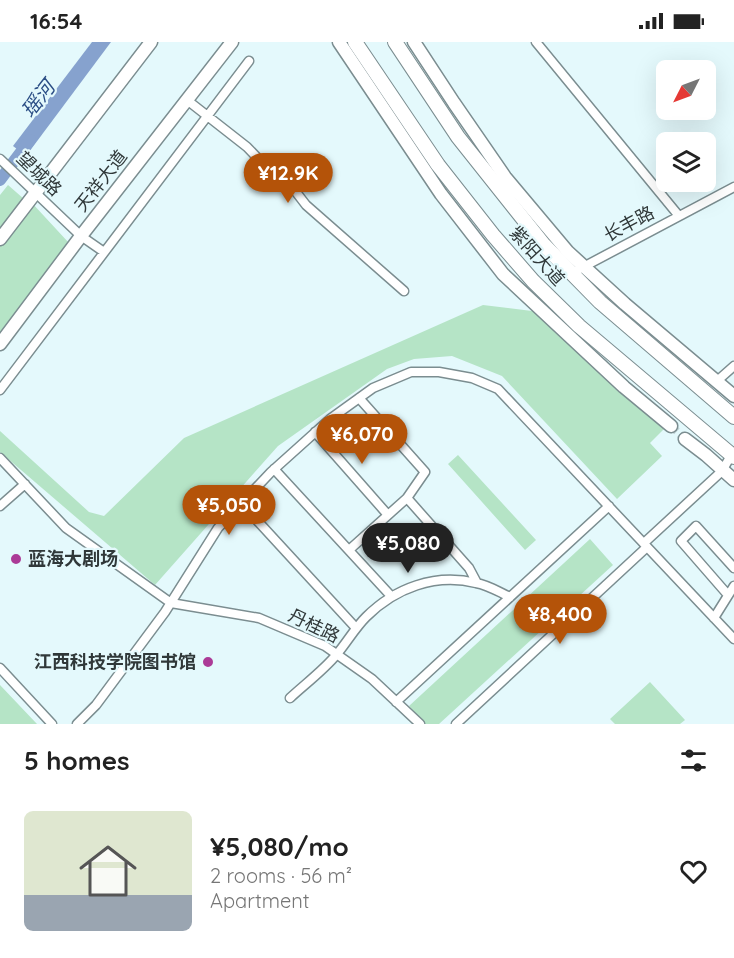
<!DOCTYPE html>
<meta charset="utf-8">
<style>
body{margin:0;font-family:Quicksand,"Noto Sans SC",sans-serif;background:#f6f6f6;color:#222;height:100vh;display:flex;flex-direction:column;font-size:22px;white-space:nowrap}
*{box-sizing:border-box;margin:0}
p{font-size:20px;color:#767676}
.icon{flex:none;width:33px;height:33px;fill:none;stroke:currentColor;stroke-width:2;stroke-linecap:round;stroke-linejoin:round}
.map{position:relative;height:682px;overflow:hidden}
.details{display:flex;flex-direction:column;background:#fff;flex:1}
.details>*{flex:none}
.needle{width:39px;rotate:228deg}
.tools{position:absolute;left:656px;top:18px;display:grid;gap:12px}
.tools a{display:grid;place-items:center;width:60px;height:60px;border-radius:9px;background:#fff;box-shadow:0 6px 24px #0002;font-size:30px}
.price{position:absolute;translate:-50% -51px;padding:0 14px;border-radius:21px;background:#b45309;color:#fff;font-size:20px;line-height:39px;filter:drop-shadow(0 2px 3px #0008)}
.price::after{content:'';position:absolute;left:50%;top:36px;width:18px;height:14px;margin-left:-9px;background:inherit;clip-path:polygon(0 0,100% 0,50% 100%)}
.price.active{background:#222;color:#fff}
ul{padding:0;list-style:none}
li{display:flex;align-items:center;gap:18px;height:150px;padding:0 24px}
li+li{border-top:2px solid #e0e0e0}
li span{display:grid;place-items:center;flex:none;width:168px;height:120px;border-radius:9px;color:#555}
li>.icon{margin-inline-start:auto}
span .icon{width:72px;height:72px;fill:#fffc;stroke-width:1}
li b{font-size:26px}
h2{display:flex;justify-content:space-between;align-items:center;height:72px;padding:0 24px;font-size:26px}
.status{display:flex;justify-content:space-between;align-items:center;height:42px;padding:0 30px;background:#fff;direction:ltr}
.status svg{height:16px;fill:currentColor}
.map>svg:first-child{display:block}
</style>
<div class="status"><b>16:54</b><svg viewBox="0 0 49 12"><path d="M0 12V9h3v3zM5 12V6h3v6zM10 12V3h3v9zM15 12V0h3v12zM26 1h20v11H26zM47 4h2v5h-2z"/></svg></div>
<div class="map">
<svg width="734" height="682" viewBox="0 0 734 682">
<rect width="100%" height="100%" fill="#e4f9fc"/>
<!-- green -->
<path fill="#b5e4c6" d="M8,143L24,157L0,190V153Z
M32,161L69,201L0,293V204Z
M483,263L548,271L669,374L672,379L650,401L662,414L617,457L502,334L452,314L414,317L387,327L278,404L155,543L0,410V389L89,470L104,474L184,396Z
M458,413L536,498L525,508L448,422Z
M590,497L613,523L439,682H425L409,664Z
M650,640L685,678L680,682H615L610,677Z
M0,643L37,682H0Z"/>
<!-- water -->
<path fill="#86a2ce" d="M92,0H111L26,114L13,104Z"/>
<g fill="none" stroke-linecap="round" stroke-linejoin="round">
<!-- river -->
<path stroke="#86a2ce" stroke-width="12" d="M0,138L30,98"/>
<!-- minor-tunnel -->
<path stroke="#c0d2d5" stroke-width="8" stroke-dasharray="8 4" stroke-linecap="butt" d="M671,384L685,397"/>
<defs>
<path id="minor" d="M536,0L679,174
M187,58L247,105L271,130L284,139L296,150L306,163L404,249
M0,117L81,194L104,210
M572,231L734,145
M717,339L734,324
M0,348L249,19
M359,356L425,430L407,456
M315,390L388,473
M0,416L66,486L171,561L259,576L325,604L372,637L420,682
M274,427L391,554
M241,461L356,586
M0,464L25,442
M644,501L722,429L733,410
M349,508L407,456L469,526L477,541
M728,553L681,499L696,484L734,526
M714,576L734,544
M0,626L52,682
M290,656C305,642 324,628 337,612C347,600 355,586 366,575C395,546 435,531 476,541C488,543 499,550 510,555
M396,660L609,464
M77,682L96,663L165,570L218,486L271,430L330,377L373,346L411,330H439L472,336L498,347L734,597
M456,682L647,505"/>
<path id="primary" d="M339,0L441,152L503,232L624,345L671,384
M414,0L454,61L505,135L568,210L625,262L734,354
M0,197L151,0
M0,302L81,194L232,0
M685,397L706,413L734,438"/>
<path id="trunk" d="M355,0L438,123L493,193L533,239L579,284L734,415
M395,0L458,95L544,203L600,260L734,375"/>
</defs>
<!-- minor casing -->
<use href="#minor" stroke="#7b8d90" stroke-width="11"/>
<!-- primary casing -->
<use href="#primary" stroke="#7b8d90" stroke-width="15"/>
<!-- trunk casing -->
<use href="#trunk" stroke="#7b8d90" stroke-width="16"/>
<!-- minor -->
<use href="#minor" stroke="#fff" stroke-width="8"/>
<!-- primary -->
<use href="#primary" stroke="#fff" stroke-width="12"/>
<!-- trunk -->
<use href="#trunk" stroke="#fff" stroke-width="14"/>
</g>
<!-- markers -->
<g fill="#ab3b97" stroke="#e4f9fc" stroke-width="2">
<circle cx="16" cy="517" r="6"/>
<circle cx="208" cy="620" r="6"/>
</g>
<g text-anchor="middle" stroke-width="4.5" stroke-linejoin="round" paint-order="stroke">
<!-- street labels -->
<g font-size="18" fill="#303839" stroke="#e4f9fc">
<text transform="translate(39 132) rotate(44)" y="6">望城路</text>
<text transform="translate(101 139) rotate(-52)" y="6">天祥大道</text>
<text transform="translate(629 182) rotate(-28)" y="6">长丰路</text>
<text transform="translate(537 214) rotate(48)" y="6">紫阳大道</text>
<text transform="translate(314 584) rotate(26)" y="6">丹桂路</text>
</g>
<!-- poi labels -->
<g font-size="18" font-weight="bold" fill="#303839" stroke="#e4f9fc" text-anchor="start">
<text x="28" y="523">蓝海大剧场</text>
<text x="196" y="626" text-anchor="end">江西科技学院图书馆</text>
</g>
<!-- water labels -->
<g font-size="20" font-style="italic" fill="#2b4e85" stroke="#e4f9fc">
<text transform="translate(38 57) rotate(-52)" y="7">瑶河</text>
</g>
</g>
</svg>
<div class="tools">
<a><svg class="needle" viewBox="-14 -14 28 28"><path d="M0-13l5 13h-10z" fill="#e53935"/><path d="M0 13l5-13h-10z" fill="#767676"/></svg></a>
<a><svg class="icon" aria-label="layers" viewBox="0 0 24 24"><path d="M12 4l9 5-9 5-9-5zM3 14l9 5 9-5"/></svg></a>
</div>
<b class="price" style="left:288px;top:162px">¥12.9K</b>
<b class="price" style="left:362px;top:423px">¥6,070</b>
<b class="price" style="left:229px;top:494px">¥5,050</b>
<b class="price active" style="left:408px;top:532px">¥5,080</b>
<b class="price" style="left:560px;top:603px">¥8,400</b>
</div>
<section class="details">
<h2>5 homes<svg class="icon" aria-label="filters" viewBox="0 0 24 24"><path d="M4 7h16M4 17h16"/><circle cx="9" cy="7" r="2"/><circle cx="15" cy="17" r="2"/></svg></h2>
<ul>
<li><span style="background:linear-gradient(#dfe7d0 70%,#9aa5b1 0)"><svg class="icon" aria-label="home" viewBox="0 0 24 24"><path d="M3 11l9-7 9 7M6 9v11h12V9"/></svg></span><div><b>¥5,080/mo</b><p>2 rooms · 56 m²</p><p>Apartment</p></div><svg class="icon" aria-label="heart" viewBox="0 0 24 24"><path d="M12 20l-8-8c-3-5 5-10 8-4 3-6 11-1 8 4z"/></svg></li>
</ul>
</section>
